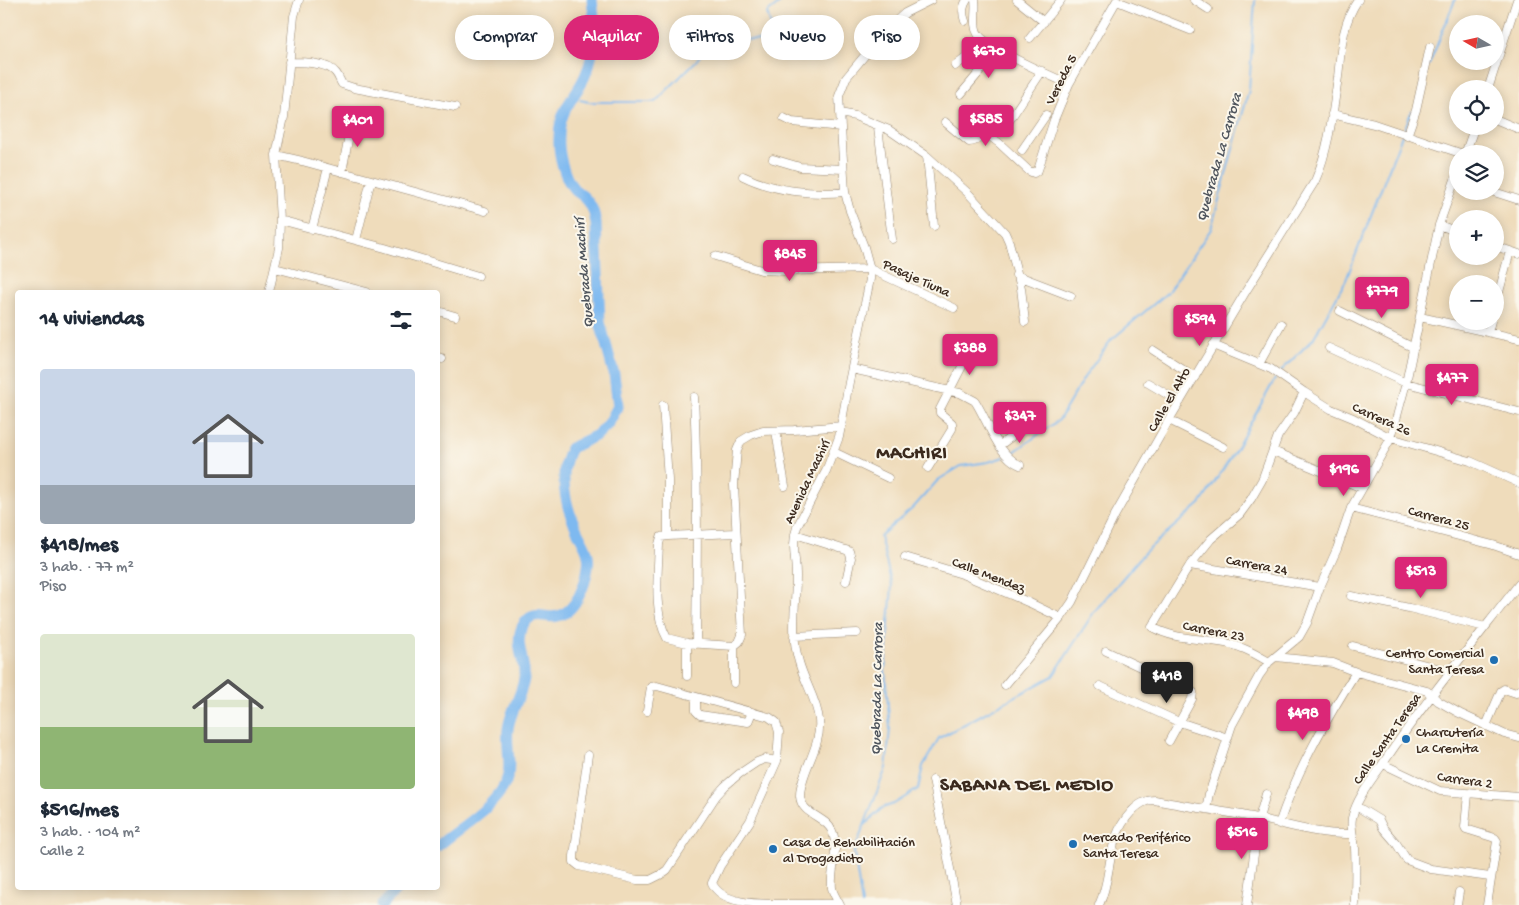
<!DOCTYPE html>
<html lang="es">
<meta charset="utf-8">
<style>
body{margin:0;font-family:"Gochi Hand",sans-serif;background:#f6f6f7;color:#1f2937;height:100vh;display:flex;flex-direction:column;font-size:19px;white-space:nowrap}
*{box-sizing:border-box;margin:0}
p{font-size:16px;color:#747a83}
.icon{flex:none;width:28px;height:28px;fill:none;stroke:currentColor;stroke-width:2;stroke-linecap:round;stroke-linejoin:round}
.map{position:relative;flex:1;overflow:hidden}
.panel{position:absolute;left:15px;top:290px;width:425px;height:600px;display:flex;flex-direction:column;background:#fff;border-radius:5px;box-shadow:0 2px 12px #0003}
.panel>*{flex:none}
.guide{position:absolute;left:455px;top:15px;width:475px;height:45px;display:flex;gap:10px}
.needle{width:32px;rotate:279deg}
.tools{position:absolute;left:1449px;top:15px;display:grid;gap:10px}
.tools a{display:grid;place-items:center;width:55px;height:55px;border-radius:50%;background:#fff;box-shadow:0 2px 12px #0003;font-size:25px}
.price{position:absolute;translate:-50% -42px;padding:0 11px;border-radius:5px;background:#db2777;color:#fff;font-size:16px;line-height:32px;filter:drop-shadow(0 1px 2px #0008)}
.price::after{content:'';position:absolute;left:50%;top:30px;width:15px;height:11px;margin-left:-8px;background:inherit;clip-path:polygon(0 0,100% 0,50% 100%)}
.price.selected{background:#222;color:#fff}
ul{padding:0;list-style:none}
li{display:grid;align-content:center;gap:10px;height:265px;padding:0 25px}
li span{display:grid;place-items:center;height:155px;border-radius:5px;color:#555}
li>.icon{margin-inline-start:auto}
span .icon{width:90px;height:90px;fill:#fffc;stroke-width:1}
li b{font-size:21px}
h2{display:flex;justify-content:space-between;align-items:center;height:60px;padding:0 25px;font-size:21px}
.tag{padding:0 18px;border-radius:22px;background:#fff;box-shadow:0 2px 12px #0003;font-size:18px;line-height:45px}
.tag.selected{background:#db2777;color:#fff}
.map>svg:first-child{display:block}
</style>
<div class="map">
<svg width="1519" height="905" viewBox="0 0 1519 905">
<rect width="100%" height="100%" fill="#fbf7ec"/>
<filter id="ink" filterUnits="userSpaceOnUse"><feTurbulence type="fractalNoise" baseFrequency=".02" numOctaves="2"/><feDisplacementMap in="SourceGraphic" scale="10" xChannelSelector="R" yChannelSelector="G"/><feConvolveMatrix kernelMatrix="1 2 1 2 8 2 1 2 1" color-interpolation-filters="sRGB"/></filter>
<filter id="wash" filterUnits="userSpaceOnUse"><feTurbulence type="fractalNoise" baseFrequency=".0096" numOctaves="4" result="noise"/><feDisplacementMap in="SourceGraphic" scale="20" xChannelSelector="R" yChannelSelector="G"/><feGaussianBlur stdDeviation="1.12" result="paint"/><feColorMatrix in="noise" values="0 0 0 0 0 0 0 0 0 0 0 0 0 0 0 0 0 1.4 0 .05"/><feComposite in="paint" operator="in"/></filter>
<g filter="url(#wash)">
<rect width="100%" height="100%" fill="#efdcbb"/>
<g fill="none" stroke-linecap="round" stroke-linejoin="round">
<!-- stream -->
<path stroke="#7eb9f0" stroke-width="2" d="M1429,65L1455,0
M580,100L589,102H655L696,61L718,32L737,39L767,41L772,29L767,13L784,0
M1404,131L1411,112
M1281,371L1313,339L1346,280L1402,135
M1011,454L1059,420L1085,376L1111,340L1167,293L1211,229L1249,90L1255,0
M865,825L882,808L894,804L918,789L923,766L939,738L1053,676L1094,612L1145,552L1201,503L1235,451L1275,379
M862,905L854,852L886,768L890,729L885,670L892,586L880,536L913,508L938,480L961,466L988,462L1004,457"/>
<!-- river -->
<path stroke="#7eb9f0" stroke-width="11" d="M438,846C458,828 503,803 508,775C511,760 506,745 508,729C510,712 521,697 524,679C526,662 514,644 522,627C533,607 545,620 558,616C576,612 586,583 588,567C591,551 582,542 576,528C565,505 558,472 571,448L597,435L609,423L618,406L614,374L600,322L596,223C594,212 592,204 583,196C580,194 576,192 574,189C564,178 558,153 559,138C559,109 574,100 585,76C596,52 596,25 592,0
M382,905L398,888"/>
</g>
</g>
<g filter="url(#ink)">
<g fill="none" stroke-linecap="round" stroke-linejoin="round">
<defs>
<path id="minor" d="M975,0C977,11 972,25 978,34C987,48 1051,76 1069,84
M1017,0L1044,22
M1194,0L1208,9
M1117,1L1190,30
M965,21C962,13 962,7 967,0
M1030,38L1061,0
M289,62C302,62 328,62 336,73C339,77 340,81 342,84L354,88L455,107
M955,66L987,42
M1488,89L1517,0
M961,94L999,49
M840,113L855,116L889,130L927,156L968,193L1005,233L1009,242L1021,288L1025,322
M1332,114L1374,124L1463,154
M784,118L792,122L841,127
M1495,119L1519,129
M945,122L969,142C977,142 980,136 987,134L999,143L1029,171L1034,173L1038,170L1054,120L1069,84L1117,0
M878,127L892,239
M1005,127L1042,71
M1407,136L1416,110L1430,47
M1022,150L1046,115
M1465,154L1475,126
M276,155L302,161L485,211
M927,156L934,226
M773,159L800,167L843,169
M342,172L352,119
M743,176C773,191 812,195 845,192
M1491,191L1519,200
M280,220L385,248L478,276
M1439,225L1458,232
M312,229L328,168
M356,240L371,180
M1495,246L1519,254
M715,256L761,270L786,271L870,269L954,308
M275,268L367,292
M1016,275L1071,296
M269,292L279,248L280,220L276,155L284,117L294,16L299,0
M1495,307L1510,251
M438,311L455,316
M1340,311L1414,348
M1420,317L1519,339
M1488,332L1491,321
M1213,345L1271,369L1304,392L1331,409L1353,418L1391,438L1470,461L1519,483
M1329,348L1406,383L1519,412
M1153,350L1195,377
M438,357L442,359
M1259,364L1281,324
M852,369L950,391L960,393L975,401C988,421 998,456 1020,465
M1148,383L1180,402
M694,397C698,480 697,562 696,644
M663,405L668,480V536
M1169,420L1223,447
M776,431L785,486
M1000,445L1011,437L1023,424
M1273,451L1362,488
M834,452L888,478
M928,468L952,429V423L940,413V409L970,351
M1351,508L1493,545L1519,554
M735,533L668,536L661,537L659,544C658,572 653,614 667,638L687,643L734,646L739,642L742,635L734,485L737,450L741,441L751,435L763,431L794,430L842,426
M795,534L849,551L851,558L846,581
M905,557L962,574L1030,603L1061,618
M1190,565L1320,587
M1351,596L1409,608L1485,627
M794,636L857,633
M734,646V683
M1353,646L1449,671
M1106,651L1193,692L1192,699L1169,741
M1276,657L1333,663L1356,672L1427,691L1438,701L1459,713L1504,734L1519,738
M1269,662C1254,653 1238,644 1219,642C1196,638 1173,639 1152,627L1190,565L1211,539L1240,514L1251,499L1262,480L1278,436L1294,413L1304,392
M687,676V643
M1005,685L1061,618L1072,602L1115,515L1169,420L1246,291L1315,181C1329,149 1333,111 1338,77C1341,50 1342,23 1358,0
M1100,686L1179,722L1228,738
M696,697V711L700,715L748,722L752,712
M647,711L651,687L657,686L769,717L776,722L779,732L777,761L750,821L720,866L712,883C722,905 760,904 782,904C801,904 820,904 839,904
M1486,726L1501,691L1504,689L1516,693L1519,690
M588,755L574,856V862L579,866L637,880H650L660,875L667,870L716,796L725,786L739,774L757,762L765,759L777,761
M1383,764L1440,791L1519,797
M933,780L957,905
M1468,794L1465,827L1466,829L1495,838L1497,841L1487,905
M1356,806L1379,820L1383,828L1396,843L1407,860L1431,869L1490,877
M1206,809L1209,794L1232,725L1259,676L1269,662L1299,637L1307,623L1320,587L1337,549L1351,508L1391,438L1406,383L1439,225L1458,171
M1279,824C1297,770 1326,720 1356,672
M840,905C837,899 833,894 832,888C830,870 840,848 832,831C826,816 801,815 800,796C800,772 822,747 819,720C817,700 804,681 799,662C790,633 796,606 796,576C796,558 791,544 797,527L826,471L839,437L849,382L870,279V269L864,247L850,211L845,192L839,96L846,78L885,31L905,13L931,0
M1099,905C1114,874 1104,841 1132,811C1139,804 1145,800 1155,800C1189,807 1223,811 1257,818C1289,825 1318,835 1351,834
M1247,905L1259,818L1266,794
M1355,905C1355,886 1356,867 1355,848C1354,838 1350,829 1352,818C1357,797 1372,780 1384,762C1426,700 1473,643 1519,584
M1457,905L1459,892"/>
</defs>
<!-- minor casing -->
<use href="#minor" stroke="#95836c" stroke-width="9"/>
<!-- minor -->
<use href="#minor" stroke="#fff" stroke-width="8"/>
</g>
</g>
<!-- markers -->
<g fill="#1f6fb2" stroke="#fbf7ec" stroke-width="2">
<circle cx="1494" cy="660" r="5"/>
<circle cx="1406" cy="739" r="5"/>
<circle cx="1073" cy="844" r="5"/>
<circle cx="773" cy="849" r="5"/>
</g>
<g text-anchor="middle" stroke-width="4" stroke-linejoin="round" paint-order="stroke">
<!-- street labels -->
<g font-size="14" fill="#3b2a1e" stroke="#fbf7ec">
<text transform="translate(1060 79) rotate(-63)" y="5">Vereda 5</text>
<text transform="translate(917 277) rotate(25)" y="5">Pasaje Tiuna</text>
<text transform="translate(1168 399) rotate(-60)" y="5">Calle El Alto</text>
<text transform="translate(1382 418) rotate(24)" y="5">Carrera 26</text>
<text transform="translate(806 481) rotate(-65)" y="5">Avenida Machirí</text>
<text transform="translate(1439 517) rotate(15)" y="5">Carrera 25</text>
<text transform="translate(1257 564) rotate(10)" y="5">Carrera 24</text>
<text transform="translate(989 574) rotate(21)" y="5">Calle Mendez</text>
<text transform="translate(1214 630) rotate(11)" y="5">Carrera 23</text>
<text transform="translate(1386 738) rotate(-55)" y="5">Calle Santa Teresa</text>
<text transform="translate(1465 779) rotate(8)" y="5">Carrera 2</text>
</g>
<!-- poi labels -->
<g font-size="14" fill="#3b2a1e" stroke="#fbf7ec" text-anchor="start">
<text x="1484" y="657" text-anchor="end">Centro Comercial<tspan x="1484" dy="16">Santa Teresa</tspan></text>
<text x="1416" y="736">Charcutería<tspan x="1416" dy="16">La Cremita</tspan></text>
<text x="1083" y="841">Mercado Periférico<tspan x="1083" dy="16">Santa Teresa</tspan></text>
<text x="783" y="846">Casa de Rehabilitación<tspan x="783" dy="16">al Drogadicto</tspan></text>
</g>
<!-- water labels -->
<g font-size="15" font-style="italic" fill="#4f555d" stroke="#fbf7ec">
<text transform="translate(1218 157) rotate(-74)" y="5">Quebrada La Carrora</text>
<text transform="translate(583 273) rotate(-95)" y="5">Quebrada Machirí</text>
<text transform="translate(876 689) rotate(-89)" y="5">Quebrada La Carrora</text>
</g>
<!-- district labels -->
<g font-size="19" font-weight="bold" letter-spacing="1" fill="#3b2a1e" stroke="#fbf7ec">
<text x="912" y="458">MACHIRI</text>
<text x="1027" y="790">SABANA DEL MEDIO</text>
</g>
</g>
</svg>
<div class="tools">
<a><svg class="needle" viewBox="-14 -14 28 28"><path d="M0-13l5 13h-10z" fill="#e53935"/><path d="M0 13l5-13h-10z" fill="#747a83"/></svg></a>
<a><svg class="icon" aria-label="locate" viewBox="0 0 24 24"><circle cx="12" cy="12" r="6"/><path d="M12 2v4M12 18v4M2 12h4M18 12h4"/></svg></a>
<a><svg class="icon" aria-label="layers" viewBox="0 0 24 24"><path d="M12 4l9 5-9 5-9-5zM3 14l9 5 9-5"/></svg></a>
<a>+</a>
<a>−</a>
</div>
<b class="price" style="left:989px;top:79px">$670</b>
<b class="price" style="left:986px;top:147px">$585</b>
<b class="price" style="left:358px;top:148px">$401</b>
<b class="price" style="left:790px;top:282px">$845</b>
<b class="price" style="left:1382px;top:319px">$779</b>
<b class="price" style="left:1200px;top:347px">$594</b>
<b class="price" style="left:970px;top:376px">$388</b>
<b class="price" style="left:1452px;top:406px">$477</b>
<b class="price" style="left:1020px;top:444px">$347</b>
<b class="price" style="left:1344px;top:497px">$196</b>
<b class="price" style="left:1421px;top:599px">$513</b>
<b class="price selected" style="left:1167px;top:704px">$418</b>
<b class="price" style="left:1303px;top:741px">$498</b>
<b class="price" style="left:1242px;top:860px">$516</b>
<div class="guide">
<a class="tag">Comprar</a>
<a class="tag selected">Alquilar</a>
<a class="tag">Filtros</a>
<a class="tag">Nuevo</a>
<a class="tag">Piso</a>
</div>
<section class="panel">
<h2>14 viviendas<svg class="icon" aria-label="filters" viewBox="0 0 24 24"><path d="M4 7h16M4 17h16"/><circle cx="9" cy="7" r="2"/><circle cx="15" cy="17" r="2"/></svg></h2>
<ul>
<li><span style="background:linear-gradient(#c9d6e8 75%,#9aa5b1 0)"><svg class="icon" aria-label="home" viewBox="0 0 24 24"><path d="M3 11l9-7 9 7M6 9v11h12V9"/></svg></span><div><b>$418/mes</b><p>3 hab. · 77 m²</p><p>Piso</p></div></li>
<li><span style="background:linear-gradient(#dfe7d0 60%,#8fb573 0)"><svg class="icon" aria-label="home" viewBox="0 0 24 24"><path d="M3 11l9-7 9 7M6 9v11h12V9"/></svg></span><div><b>$516/mes</b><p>3 hab. · 104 m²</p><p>Calle 2</p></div></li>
</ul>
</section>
</div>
